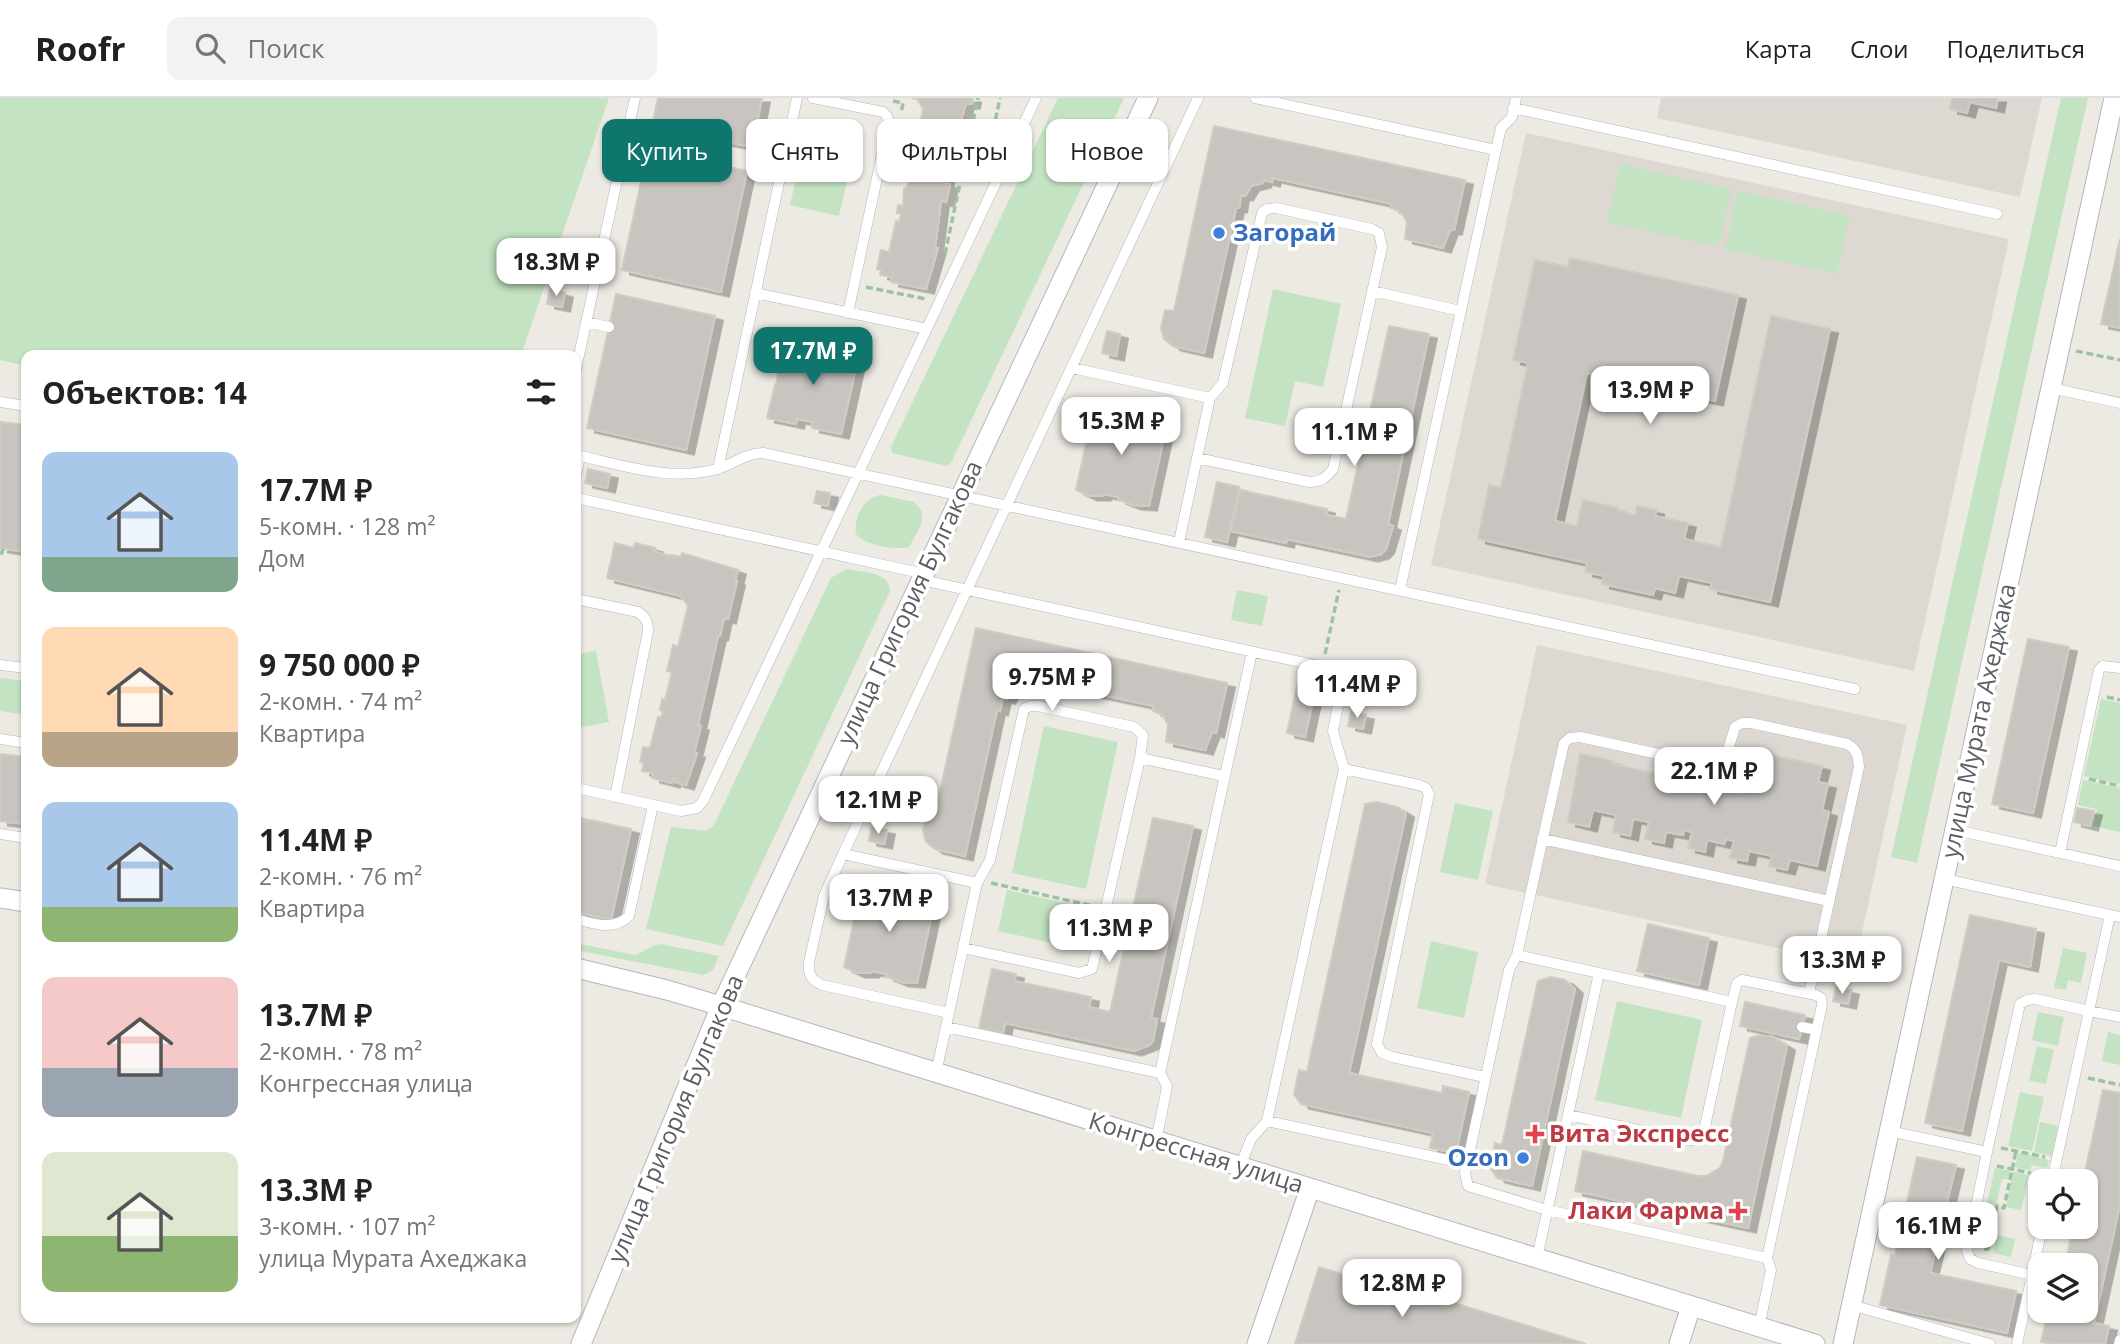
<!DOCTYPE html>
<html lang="ru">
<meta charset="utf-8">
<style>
body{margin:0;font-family:"Open Sans",sans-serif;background:#f2f2f2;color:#222;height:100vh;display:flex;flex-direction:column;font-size:26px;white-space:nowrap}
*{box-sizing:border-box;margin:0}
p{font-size:23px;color:#767676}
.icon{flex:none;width:38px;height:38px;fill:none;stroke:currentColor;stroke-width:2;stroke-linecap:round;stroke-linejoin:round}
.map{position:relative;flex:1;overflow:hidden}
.drawer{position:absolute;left:21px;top:252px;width:560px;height:973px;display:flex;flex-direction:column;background:#fff;border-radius:14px;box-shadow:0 2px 5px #0004}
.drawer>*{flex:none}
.top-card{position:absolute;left:602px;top:21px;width:665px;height:63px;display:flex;gap:14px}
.controls{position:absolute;left:2028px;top:1071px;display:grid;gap:14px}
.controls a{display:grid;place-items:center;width:70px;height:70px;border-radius:14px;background:#fff;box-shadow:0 2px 5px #0004;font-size:35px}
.price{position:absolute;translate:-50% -60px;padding:0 16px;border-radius:14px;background:#fff;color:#222;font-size:23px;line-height:46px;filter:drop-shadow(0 2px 4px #0008)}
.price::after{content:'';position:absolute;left:50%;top:42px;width:21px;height:16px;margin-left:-10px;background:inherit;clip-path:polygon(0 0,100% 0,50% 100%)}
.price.on{background:#0f766e;color:#fff}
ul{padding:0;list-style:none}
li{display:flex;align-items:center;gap:21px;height:175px;padding:0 21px}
li span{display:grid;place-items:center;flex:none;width:196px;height:140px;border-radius:14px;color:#555}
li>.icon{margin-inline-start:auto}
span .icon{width:84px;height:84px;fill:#fffc;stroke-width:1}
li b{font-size:30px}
h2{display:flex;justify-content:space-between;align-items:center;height:84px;padding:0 21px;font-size:30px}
.tag{padding:0 24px;border-radius:14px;background:#fff;box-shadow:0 2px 5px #0004;font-size:24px;line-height:63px}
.tag.on{background:#0f766e;color:#fff}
header{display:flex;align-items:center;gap:42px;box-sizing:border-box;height:98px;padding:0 35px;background:#fff;border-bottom:2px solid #e0e0e0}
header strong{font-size:33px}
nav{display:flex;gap:38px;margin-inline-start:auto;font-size:24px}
.search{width:490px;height:63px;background:#f2f2f2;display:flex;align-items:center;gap:18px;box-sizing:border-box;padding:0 24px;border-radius:14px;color:#767676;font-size:26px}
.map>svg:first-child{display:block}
</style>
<header>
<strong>Roofr</strong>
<div class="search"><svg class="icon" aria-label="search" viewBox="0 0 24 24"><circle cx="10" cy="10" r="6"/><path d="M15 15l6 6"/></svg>Поиск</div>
<nav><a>Карта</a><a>Слои</a><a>Поделиться</a></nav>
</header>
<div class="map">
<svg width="2120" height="1246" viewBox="0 0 2120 1246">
<defs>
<filter id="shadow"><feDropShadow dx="8" dy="4.5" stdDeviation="0" flood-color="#0004"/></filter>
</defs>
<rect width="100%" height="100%" fill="#edeae3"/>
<!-- education -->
<path fill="#ddd9d2" d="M1661,0H2042L2020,99L1657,20Z
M1526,35L2009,141L1914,573L1431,467Z
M1537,547L1907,627L1855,867L1485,786Z"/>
<!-- green -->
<path fill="#c3e3c2" d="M0,0H609L521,257H26V268L0,262Z
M1058,0H1124L951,365L947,368L892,355L891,349Z
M2061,0H2088L1917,765L1891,759Z
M809,23L858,34L839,118L790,107Z
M1620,66L1732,91L1718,149L1607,124Z
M1738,93L1850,118L1837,176L1725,151Z
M1273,191L1341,206L1323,289L1295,283L1285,328L1245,320Z
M881,397L914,404L922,413L921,427L909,449C894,452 866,448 856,436C853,420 864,399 881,397Z
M846,471C862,474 889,473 890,493L723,848L646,831L671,729L705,733L713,729L828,486L831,480Z
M1237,492L1268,498L1262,528L1231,522Z
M596,553L609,624L576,630V556Z
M0,580L26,583V617L0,613Z
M2101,601L2120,605V686L2084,678Z
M1044,628L1118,644L1086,791L1012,775Z
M2083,682L2120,690V734L2093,728L2097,711L2078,707Z
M1455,705L1493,713L1478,782L1440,774Z
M1007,792L1078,808L1069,849L998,833Z
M1431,843L1478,854L1464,920L1417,910Z
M576,845L635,857L653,848L661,846L719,858L713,872L703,877L576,852Z
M2063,850L2087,855L2081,885L2068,882L2066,892L2054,890Z
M1617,903L1702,922L1681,1020L1595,1002Z
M2038,914L2064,919L2058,948L2032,942Z
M2108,934L2120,937V967L2102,963Z
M2037,948L2054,952L2046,986L2029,983Z
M2020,994L2044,999L2032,1053L2008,1048Z
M2040,1024L2058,1028L2052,1058L2034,1054Z
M2018,1055L2049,1062L2047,1070L2032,1067L2030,1072L2015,1069Z
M1995,1070L2010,1073L2008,1081H2002L1996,1107L1987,1105Z
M2013,1074L2029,1077L2021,1112L2006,1109Z
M1997,1137L2015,1141L2011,1159L1993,1155Z"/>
<!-- building -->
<path fill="#c8c5c0" stroke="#d1ccc2" stroke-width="2" filter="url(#shadow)" d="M658,0H762L752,49L652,28Z
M912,0H973L972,6H966L955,41L945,85L950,86L946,104L941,103L935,150H938L926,191L891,184L892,179L880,177L881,172L877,171L881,152L889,154L896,123L899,124L901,116L897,115L898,107L903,108L904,90H907L910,78L904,77L910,51L915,52L919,33L923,11L917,1Z
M1952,0H1998L1996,10L1970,4L1967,15L1950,11Z
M1214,28L1465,82L1454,132H1450L1443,150L1405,141L1407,124L1401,114L1391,110L1392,106L1273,80L1272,84L1264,82L1263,85L1251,88L1245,98L1241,97L1239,110H1236L1204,255L1173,248L1164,241L1161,230L1165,212L1174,213Z
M648,51L747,73L721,194L622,172Z
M2120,141V230L2101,226Z
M1570,160L1738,197L1715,303L1587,275L1555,423L1577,428L1583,402L1618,410V413L1635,417L1637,408L1656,412L1655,418L1688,425L1684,441L1721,449L1771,218L1830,231L1770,504L1710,491L1712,485L1679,478L1675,495L1655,490L1653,497L1602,486L1604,478L1585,474L1587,465L1478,441L1489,387L1501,390L1528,265L1513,262L1535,162L1568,169Z
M550,191L565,195L562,209L547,206Z
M616,196L715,218L686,352L587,330Z
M1389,228L1429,236L1388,426L1393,428L1386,451L1381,456L1370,459L1287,441L1286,445L1231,433L1240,392L1327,411L1326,417L1346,421Z
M1107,233L1120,236L1116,258L1102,255Z
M788,242L817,250L816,254L827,256L828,252L854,256L852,268L856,269L841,336L812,330L813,324L797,321L796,326L767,320L775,287L776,288L782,253H786Z
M1094,309L1167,325L1149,408L1133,407L1118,401V399L1104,396L1103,398H1089L1076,392Z
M0,324L26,327V454L0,450Z
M588,371L610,376L607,390L585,385Z
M1217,384L1239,389L1227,444L1205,439Z
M817,393L830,395L828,408L814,405Z
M615,445L634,450L635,445L655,450L654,454L672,458V457L681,459L682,455L738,472L735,483H737L728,521L724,520L720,538H718L698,627L701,628L694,655H697L686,687L675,684L676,681L673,680L672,685L652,680L653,675L642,673L644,665L640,664L643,649L650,650L658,619L661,620L663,613L660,612L662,601L665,602L672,574L667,573L673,547L678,549L688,508L681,498L607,480Z
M976,530L1227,585L1216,635L1212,634L1205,652L1166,644L1168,627L1163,617L1153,613L1154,608L1035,583L1034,586L1026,584L1025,588L1013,591L1007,601L1003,600L1000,613L997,612L965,758L935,751L926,744L923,733L927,714L935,716Z
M2028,541L2069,549L2033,715L1992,706Z
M1297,588L1315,592L1305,639L1287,635Z
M1351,614L1366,617L1363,631L1348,628Z
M1752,653L1822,668L1818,684L1828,686L1822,712L1829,714L1817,768L1790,762L1787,772L1769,768L1772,758L1749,753L1747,763L1730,760L1734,743L1726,741L1724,746L1707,742L1705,754L1688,750L1692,734L1684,732L1683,737L1666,734L1664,745L1645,741L1649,724L1633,721L1630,738L1613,734L1616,717L1593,712L1589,729L1568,724L1580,656L1613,663L1612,666L1743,695Z
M0,656L26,659V726L0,723Z
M1376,704L1397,709L1406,715L1349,975L1442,995L1443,988L1469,994L1456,1055L1430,1050L1433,1035L1301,1006L1294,996L1299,972L1307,974L1365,706Z
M2077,710L2094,713L2090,728L2074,724Z
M576,719L631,731L611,822L576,814Z
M1153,720L1193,728L1151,920L1157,921L1153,943L1150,947L1134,953L1005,925L1003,935L979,930L992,871L1016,876L1014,883L1091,899L1089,909L1110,914Z
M872,729L887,732L884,746L869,743Z
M862,786L935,802L917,885L901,884L886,878L887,876L872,873L871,875H857L844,869Z
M1970,817L2036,831L2030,869L1999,862L1962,1033L1925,1025Z
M1648,826L1709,840L1699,887L1637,873Z
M1551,879L1565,882L1575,891L1532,1088L1497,1080L1490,1069L1495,1045L1502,1047L1538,883Z
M1836,889L1851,892L1848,906L1833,903Z
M1745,904L1805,917L1799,941L1740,928Z
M1757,938H1771L1787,948L1748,1130L1575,1093L1583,1053L1698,1078H1706L1720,1070L1723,1063L1750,940Z
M2103,992L2120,995V1106L2094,1225L2109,1228L2105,1246H2053L2041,1244L2048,1213H2086V1167H2065L2073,1129H2086V1083H2083Z
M1917,1059L1956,1067L1930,1175L2016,1193L2007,1235L1880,1207L1891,1157L1895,1158L1897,1150L1900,1151L1906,1124L1903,1123Z
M1319,1169L1447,1209L1448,1203L1586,1246H1295Z"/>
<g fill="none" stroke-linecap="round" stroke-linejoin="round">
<defs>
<path id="lane" d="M813,0L883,14L887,18L889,24L848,215
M1255,0L1496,52L1400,492
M1513,10L1997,116
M1496,52L1501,30L1512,19L1516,0
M1372,193L1461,213
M755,195L927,231
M586,224L609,229
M1072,270L1210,300L1223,285L1262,115L1267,111L1276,110L1372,131L1379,135L1382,149L1333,371C1326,380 1321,384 1309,384L1197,360L1210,300
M576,271L635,0
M2051,290L2120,305
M0,304L26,308
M576,357C622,367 670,384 717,371C734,366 746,355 763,355L1855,591
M718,371L797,0
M576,377L580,358
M576,400L925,476
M1179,444L1197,360
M922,482L1328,570L1337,574L1341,591L1333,633L1344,671
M576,501L638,514C646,519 648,524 648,533L615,699
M0,567L26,570
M1306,590L1311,567
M0,641L26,645
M1140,660L1143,637L1134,629L1038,608H1030L1024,611L990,762L977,785L963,850L1079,875L1092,871L1140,660L1224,678
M576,690L681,713L697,710L703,703L1036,0
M1955,732L2120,768
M0,736L26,740
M1542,741L1829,803
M2060,755L2099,572L2103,568L2120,570
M843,756L1198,0
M1944,781L2110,817
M576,821C595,826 613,833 629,818L653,707
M1517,857L1564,645L1570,640L1580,639L1713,668L1724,665L1735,629L1742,625H1751L1847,646C1857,651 1858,658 1859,669L1809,895
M1599,875L1568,1017L1685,1042C1694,1043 1698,1041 1704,1033L1732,904
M949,915L822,887C811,882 808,877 809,864L824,798L843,756L977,785
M946,929L1160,975
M1802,929L1817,932
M936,975L963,850
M1267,1023L1344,671L1419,687L1426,690L1429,696L1377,946L1382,955L1392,959L1485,979
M1889,1033L1987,1054L1967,1153L1970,1161L1978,1165L2032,1177L2017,1246
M1156,1043L1166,994L1167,988L1160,975L1252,554
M1987,1054L2020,906L2027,902L2035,901L2089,913L2110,817L2120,819
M1240,1069L1251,1041L1267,1023L1467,1066
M2052,1083L2089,913L2120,919
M1537,1160L1568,1017
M2032,1177L2042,1129
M1851,1207L1990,1246
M1759,1229L1771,1172L1767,1160L1822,907L1821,900L1816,897L1742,882L1737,885L1732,904L1517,857L1509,872L1465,1075L1468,1088L1547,1112L1767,1160
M2119,1246L2120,1242"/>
<path id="street" d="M0,800L26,804
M576,870L667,892L721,908L1815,1246
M581,1246L721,908L1148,0
M1257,1246L1310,1090
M1679,1246L1691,1208
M1843,1246L2114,0"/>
</defs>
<!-- lane casing -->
<use href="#lane" stroke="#b4b6b9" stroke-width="11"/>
<!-- street casing -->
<use href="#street" stroke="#b4b6b9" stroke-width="21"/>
<!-- path -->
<path stroke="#9cc3a4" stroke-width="3.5" stroke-dasharray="7 3.5" stroke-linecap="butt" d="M893,3L903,5L901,15
M966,57L987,61
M985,73L1000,0
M945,156L978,0
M866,189L926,201
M2076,253L2120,262
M0,455H2L3,451
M1325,556L1339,492
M2107,599L2120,602
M2089,681L2120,688
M991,785L1093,808
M2088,980L2120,987
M2001,1050L2045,1059
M1997,1068L2031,1075
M1984,1151H1988L1997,1108L2004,1110L2016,1053"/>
<!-- lane -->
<use href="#lane" stroke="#fff" stroke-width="10"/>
<!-- street -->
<use href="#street" stroke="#fff" stroke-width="19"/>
</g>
<!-- markers -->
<g fill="#3f7fe0" stroke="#fff" stroke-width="2.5">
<circle cx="1219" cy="135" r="7"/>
<circle cx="1523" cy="1060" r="7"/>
</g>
<g fill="#e0444e" stroke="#fff" stroke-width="2.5">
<path d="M1531.5 1025.5h7v7h7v7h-7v7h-7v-7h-7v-7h7z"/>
<path d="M1734.5 1102.5h7v7h7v7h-7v7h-7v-7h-7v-7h7z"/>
</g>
<g text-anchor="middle" stroke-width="7" stroke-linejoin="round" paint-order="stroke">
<!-- shop labels -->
<g font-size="24" font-weight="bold" fill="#366cbe" stroke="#fff" text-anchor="start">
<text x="1233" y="143">Загорай</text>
<text x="1509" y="1068" text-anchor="end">Ozon</text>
</g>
<!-- street labels -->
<g font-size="24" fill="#5b5f63" stroke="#fff">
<text transform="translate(910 505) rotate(-65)" y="8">улица Григория Булгакова</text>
<text transform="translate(1979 623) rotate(-78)" y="8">улица Мурата Ахеджака</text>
<text transform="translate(676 1021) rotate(-67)" y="8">улица Григория Булгакова</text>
<text transform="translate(1196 1055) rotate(17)" y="8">Конгрессная улица</text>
</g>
<!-- health labels -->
<g font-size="24" font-weight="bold" fill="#be3a42" stroke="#fff" text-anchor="start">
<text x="1549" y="1044">Вита Экспресс</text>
<text x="1724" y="1121" text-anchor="end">Лаки Фарма</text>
</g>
</g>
</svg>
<div class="controls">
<a><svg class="icon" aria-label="locate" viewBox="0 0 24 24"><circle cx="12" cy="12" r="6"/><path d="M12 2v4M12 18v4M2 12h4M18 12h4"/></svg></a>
<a><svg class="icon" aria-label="layers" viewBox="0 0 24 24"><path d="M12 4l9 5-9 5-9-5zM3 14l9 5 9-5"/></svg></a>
</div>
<b class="price" style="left:556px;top:200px">18.3M ₽</b>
<b class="price on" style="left:813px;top:289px">17.7M ₽</b>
<b class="price" style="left:1650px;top:328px">13.9M ₽</b>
<b class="price" style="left:1121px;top:359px">15.3M ₽</b>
<b class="price" style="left:1354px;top:370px">11.1M ₽</b>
<b class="price" style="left:1052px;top:615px">9.75M ₽</b>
<b class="price" style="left:1357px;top:622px">11.4M ₽</b>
<b class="price" style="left:1714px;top:709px">22.1M ₽</b>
<b class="price" style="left:878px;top:738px">12.1M ₽</b>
<b class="price" style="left:889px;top:836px">13.7M ₽</b>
<b class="price" style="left:1109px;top:866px">11.3M ₽</b>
<b class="price" style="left:1842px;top:898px">13.3M ₽</b>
<b class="price" style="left:1938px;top:1164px">16.1M ₽</b>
<b class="price" style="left:1402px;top:1221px">12.8M ₽</b>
<div class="top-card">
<a class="tag on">Купить</a>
<a class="tag">Снять</a>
<a class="tag">Фильтры</a>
<a class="tag">Новое</a>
</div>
<section class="drawer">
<h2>Объектов: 14<svg class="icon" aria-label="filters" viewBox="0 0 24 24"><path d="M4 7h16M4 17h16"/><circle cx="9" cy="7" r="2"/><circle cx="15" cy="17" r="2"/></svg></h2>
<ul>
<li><span style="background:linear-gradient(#a9c7e8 75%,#7fa58c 0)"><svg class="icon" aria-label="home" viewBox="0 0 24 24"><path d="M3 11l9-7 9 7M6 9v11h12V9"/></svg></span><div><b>17.7M ₽</b><p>5-комн. · 128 m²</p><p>Дом</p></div></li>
<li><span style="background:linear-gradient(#ffd9b3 75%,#b9a48a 0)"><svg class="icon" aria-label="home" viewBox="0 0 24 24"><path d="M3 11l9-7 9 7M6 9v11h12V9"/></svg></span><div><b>9 750 000 ₽</b><p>2-комн. · 74 m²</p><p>Квартира</p></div></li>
<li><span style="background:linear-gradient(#a9c7e8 75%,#8fb573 0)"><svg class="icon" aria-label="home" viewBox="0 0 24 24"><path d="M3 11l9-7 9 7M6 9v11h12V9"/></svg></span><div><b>11.4M ₽</b><p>2-комн. · 76 m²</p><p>Квартира</p></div></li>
<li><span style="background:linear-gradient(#f6c9c9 65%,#9aa5b1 0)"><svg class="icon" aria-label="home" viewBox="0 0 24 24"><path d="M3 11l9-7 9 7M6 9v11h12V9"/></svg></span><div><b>13.7M ₽</b><p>2-комн. · 78 m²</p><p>Конгрессная улица</p></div></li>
<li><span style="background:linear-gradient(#dfe7d0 60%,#8fb573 0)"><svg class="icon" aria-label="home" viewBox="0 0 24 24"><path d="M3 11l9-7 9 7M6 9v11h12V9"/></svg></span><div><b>13.3M ₽</b><p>3-комн. · 107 m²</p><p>улица Мурата Ахеджака</p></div></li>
</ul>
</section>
</div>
